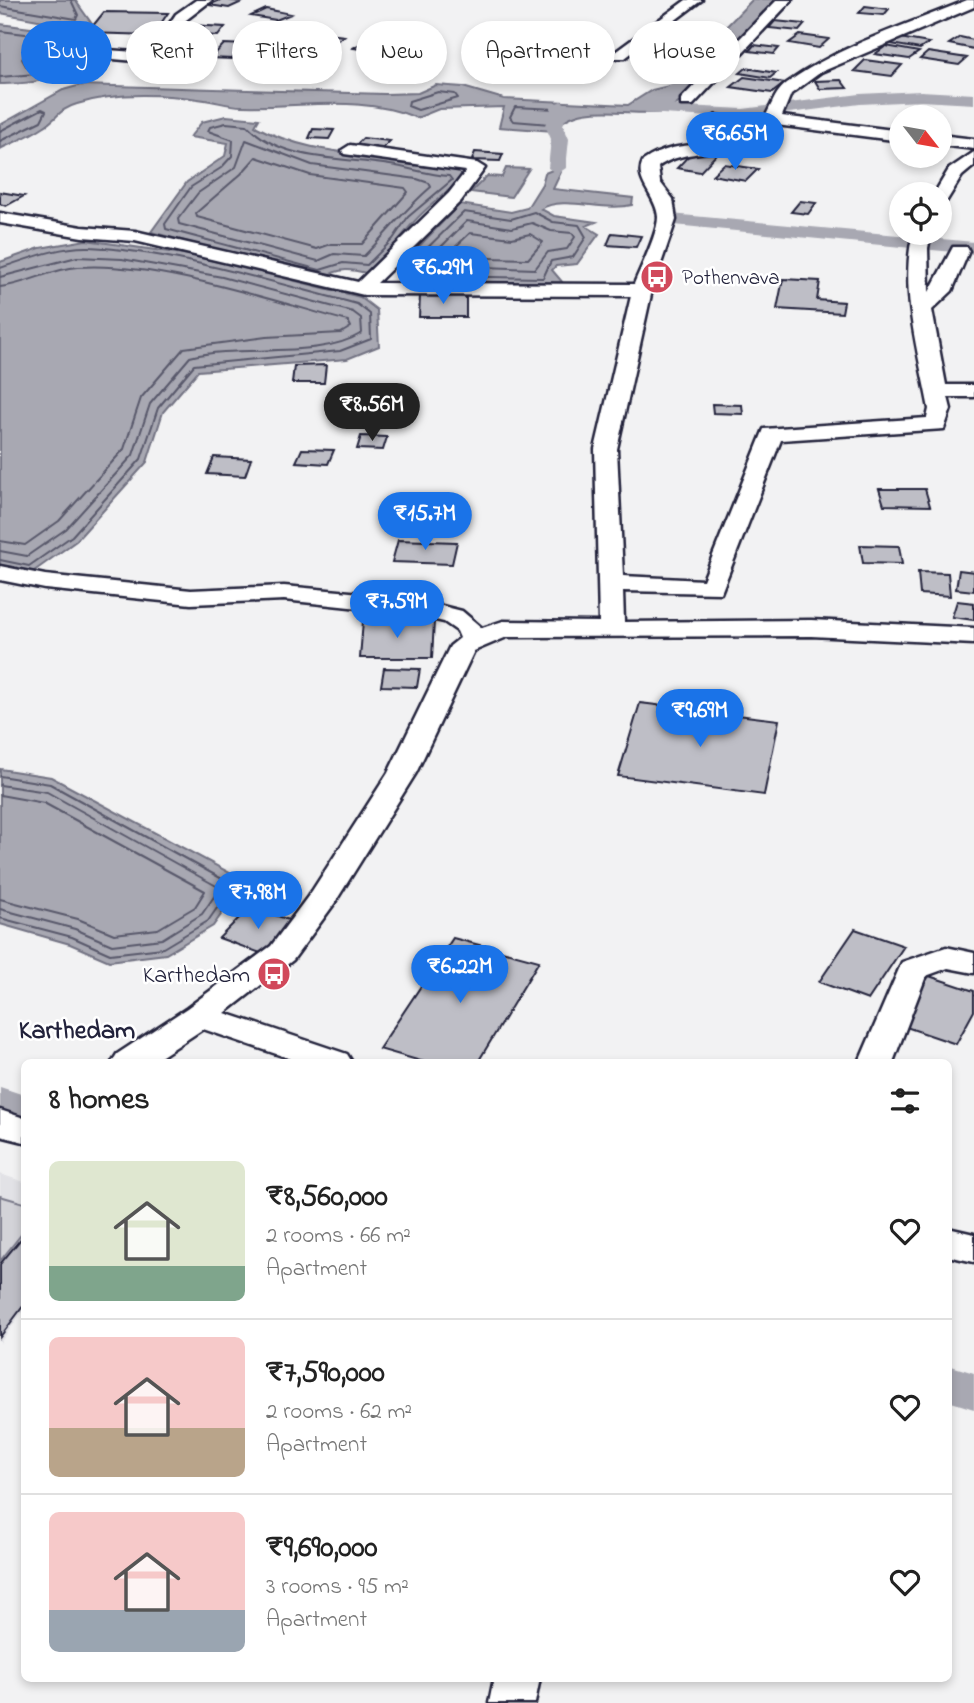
<!DOCTYPE html>
<meta charset="utf-8">
<style>
body{margin:0;font-family:"Indie Flower",sans-serif;background:#f6f6f6;color:#222;height:100vh;display:flex;flex-direction:column;font-size:26px;white-space:nowrap}
*{box-sizing:border-box;margin:0}
p{font-size:23px;color:#767676}
.icon{flex:none;width:38px;height:38px;fill:none;stroke:currentColor;stroke-width:2;stroke-linecap:round;stroke-linejoin:round}
.map{position:relative;flex:1;overflow:hidden}
.panel{position:absolute;left:21px;top:1059px;width:931px;height:623px;display:flex;flex-direction:column;background:#fff;border-radius:10px;box-shadow:0 4px 10px #0003}
.panel>*{flex:none}
.top-card{position:absolute;left:21px;top:21px;width:933px;height:63px;display:flex;gap:14px}
.needle{width:46px;rotate:121deg}
.fabs{position:absolute;left:889px;top:105px;display:grid;gap:14px}
.fabs a{display:grid;place-items:center;width:63px;height:63px;border-radius:50%;background:#fff;box-shadow:0 4px 10px #0003;font-size:35px}
.price{position:absolute;translate:-50% -60px;padding:0 16px;border-radius:24px;background:#1a73e8;color:#fff;font-size:23px;line-height:46px;filter:drop-shadow(0 2px 4px #0008)}
.price::after{content:'';position:absolute;left:50%;top:42px;width:21px;height:16px;margin-left:-10px;background:inherit;clip-path:polygon(0 0,100% 0,50% 100%)}
.price.active{background:#222;color:#fff}
ul{padding:0;list-style:none}
li{display:flex;align-items:center;gap:21px;height:175px;padding:0 28px}
li+li{border-top:2px solid #e0e0e0}
li span{display:grid;place-items:center;flex:none;width:196px;height:140px;border-radius:10px;color:#555}
li>.icon{margin-inline-start:auto}
span .icon{width:84px;height:84px;fill:#fffc;stroke-width:1}
li b{font-size:30px}
h2{display:flex;justify-content:space-between;align-items:center;height:84px;padding:0 28px;font-size:30px}
.chip{padding:0 24px;border-radius:32px;background:#fff;box-shadow:0 4px 10px #0003;font-size:24px;line-height:63px}
.chip.active{background:#1a73e8;color:#fff}
.map>svg:first-child{display:block}
</style>
<div class="map">
<svg width="974" height="1703" viewBox="0 0 974 1703">
<rect width="100%" height="100%" fill="#f2f2f3"/>
<filter id="ink" filterUnits="userSpaceOnUse"><feTurbulence type="fractalNoise" baseFrequency=".0143" numOctaves="2"/><feDisplacementMap in="SourceGraphic" scale="14" xChannelSelector="R" yChannelSelector="G"/><feConvolveMatrix kernelMatrix="1 2 1 2 8 2 1 2 1" color-interpolation-filters="sRGB"/></filter>
<g filter="url(#ink)">
<!-- built -->
<path fill="#e2e2e6" d="M0,1174L24,1182V1310L0,1343Z"/>
<!-- green -->
<path fill="#d3d3d8" stroke="#7a7a8a" stroke-width="2" d="M0,1196L24,1203V1231L0,1261Z"/>
<!-- water -->
<path fill="#a8a8b2" stroke="#727282" stroke-width="2" d="M0,0H75L92,24L81,28L0,13Z
M752,0H778L681,101C676,105 669,111 663,112C629,117 576,99 554,131L499,127L504,107L439,109L417,118C362,94 300,108 242,106C230,106 218,102 205,100C165,94 117,91 77,104C59,109 57,119 43,127C30,136 14,142 0,149V125L63,90L81,85L385,94L418,93L436,85L463,87L504,99L628,105L652,90L673,85L699,65L722,40V31Z
M0,24L61,32L28,60L61,63C52,86 21,83 0,84Z
M226,116L259,119L255,126C297,149 341,152 387,158C415,162 439,169 467,168L469,171C452,190 429,204 413,223C398,240 386,257 370,274C351,269 340,267 323,278L151,232L187,182L225,156L228,143L190,137L202,122Z
M506,168L529,169L511,197L471,192L487,176L502,177Z
M557,168L561,172L553,189L633,198L632,205C604,212 563,195 541,209L554,216L596,222L586,226L599,234L577,264L556,266L552,270L564,284L433,283L402,275L404,262L460,204L511,212L527,208L542,184L545,173Z
M86,240L190,255L360,297L377,310L379,346L347,359L198,371L163,412L147,462L76,541L30,574L0,566V262L40,248Z
M0,769L51,777L245,881L213,926L166,954L109,961L70,944L0,924Z"/>
<g fill="none" stroke-linecap="round" stroke-linejoin="round">
<!-- shore -->
<path stroke="#58586b" stroke-width="2" d="M0,6L76,19L78,15L71,0
M0,31L34,35L37,39L22,59L26,66L36,69V74L0,77
M438,92L455,94L458,98L418,110L408,106L409,101Z
M515,107L556,109L559,113L550,124L513,121L510,117Z
M226,123L247,125C283,163 342,157 390,165C410,168 429,175 449,176L452,180L408,217L393,239L367,265L343,263L320,270L166,229L165,224L191,187L221,168L232,156L233,140L208,131L210,127Z
M0,131L42,109L46,111L41,121L0,141
M246,140L312,165L417,179L429,183L431,187C406,208 387,233 364,256L334,254L318,261L179,224L178,219L198,193L236,167Z
M256,157L310,175L405,188L408,192L362,244H331L317,249L197,217L196,213L241,174Z
M464,212L511,219L534,212L553,222L579,225L586,237L573,257L551,261L543,278L435,276L411,270V264Z
M467,221L512,228L532,223L551,231L572,233L575,237L567,249L548,252L535,269L428,265V260Z
M470,233L512,238L530,234L543,242L528,259L451,257L450,252Z
M0,268C28,259 59,246 89,247C174,251 274,283 357,304L370,314L371,339L340,351L194,365L158,408L141,459L72,536L29,566L0,560
M0,277L77,257L122,259L222,277L353,312L361,318L362,333C318,360 242,344 190,357L150,404L133,455L66,529L27,556L0,551
M0,287C27,284 51,269 78,267C155,261 273,301 348,321L351,327L341,333L266,337L184,348L141,398L124,449L59,521L25,545L0,541
M0,776L50,784L233,885L208,921L163,948L110,954L72,937L0,918
M0,785L47,792L220,888L202,914L162,939L112,945L75,929L0,909
M0,795L44,803L205,891L195,907L158,929L114,934L78,919L0,899"/>
<!-- canal -->
<path fill="#a8a8b2" fill-rule="evenodd" d="M756,0H773L667,105L743,109L860,94L921,91L974,94V104L921,101L860,104L743,119L646,113L643,109L646,105L651,104Z
M561,101L570,106L563,125L569,139L566,168L557,174L548,168L551,139L545,125L552,106Z
M671,214L974,242V254L664,224L661,220L664,216Z
M0,1087L24,1095V1123L0,1115Z
M948,1365L974,1373V1409L948,1401Z"/>
</g>
<!-- building -->
<path fill="#bebec6" stroke="#22223b" stroke-width="2" d="M220,0H228L242,2L229,8L209,5Z
M865,6L889,9L884,15L859,13Z
M266,9L291,14L276,20L251,16Z
M104,12L168,13L153,35L87,33Z
M775,21L805,24L799,31L769,28Z
M189,25L225,27L218,36L181,34Z
M304,31L344,36L305,62L263,56Z
M800,35L829,39L819,48L789,43Z
M894,37L929,43L920,49L885,43Z
M960,37L974,40V49L949,44Z
M365,41L379,43L367,50L353,48Z
M224,44L246,45L232,59L211,58Z
M754,45L779,48L774,54L749,51Z
M886,46L919,52L909,59L875,54Z
M928,52L967,58L959,65L920,59Z
M163,56L201,58L182,76L143,73Z
M865,60L902,65L892,76L854,71Z
M746,68L776,73L770,78L740,73Z
M744,77L785,83L772,93L731,87Z
M841,80L847,88L820,89L815,81Z
M715,114L746,118L736,127L705,122Z
M313,129L334,130L329,139L309,138Z
M363,138L390,141L382,149L355,146Z
M694,150L717,154L700,172L677,168Z
M475,152L503,154L500,161L472,160Z
M724,164L758,169L746,181L712,175Z
M0,192L24,196L6,206L0,204Z
M800,201L816,203L808,214L791,212Z
M612,233L641,236L636,247L607,245Z
M783,279L820,281L817,300L844,302L842,313L777,309Z
M420,295H466V317H419Z
M326,365L324,383H292L294,366Z
M712,404L742,405L743,414L713,413Z
M361,436L387,437L383,450L357,449Z
M302,449L334,450L328,464L296,462Z
M214,457L251,459L245,476L207,474Z
M879,489H925L930,506L884,505Z
M398,540L457,542L452,564L392,562Z
M860,545L899,546L902,564L863,563Z
M959,570L974,572V591L956,589Z
M918,572L948,573L950,596L920,594Z
M957,601L974,603V620L952,617Z
M363,621H434L432,658H360Z
M384,668L420,669L417,687L381,686Z
M640,703L779,720L764,795L618,776Z
M251,906L297,923L266,955L219,938Z
M855,929L904,946L868,1000L819,982Z
M453,938L539,961L478,1062H424L379,1049Z
M929,976L974,991V1011L956,1044L900,1025Z
M24,1235V1305L0,1337V1264Z"/>
<g fill="none" stroke-linecap="round" stroke-linejoin="round">
<defs>
<path id="street" d="M196,0H212L186,20L158,63L79,56L72,52L79,48L150,53L176,14Z
M686,0H702L625,58H615V52Z
M777,0H792L693,105H681V99Z
M967,0H974V7L821,72L791,94L782,116L901,131V141L776,125C751,163 692,142 658,167L660,182L673,199L676,220L652,290L617,449L623,576L703,580L764,429L927,418L929,409C919,354 899,289 913,233H931L928,248L929,292L953,247H967L969,251L952,291L932,310L946,385H974V397H948L951,409L944,429L781,440L721,593L623,591L624,622L811,620L974,628V644L811,636L507,637L474,651L416,773L334,904L293,960L225,1013L347,1054L352,1062H300L203,1029L153,1062H112L117,1054L187,1008L271,946L312,891L388,773L450,646L460,638L457,631L444,622L406,613L284,600L191,604L45,589L0,580V566L45,575L191,590L284,586L406,597L462,611L482,628L503,621L599,622L595,449L631,296L364,295L135,241L82,237L0,223V213L82,227L135,231L358,282L449,193L466,171L344,154L342,150L350,145L477,163L485,168L461,201L377,283L634,284C641,267 658,233 658,217C657,196 633,181 643,161C681,135 718,152 750,133C771,120 769,96 787,83C840,45 907,25 967,0Z
M940,135L974,139V149L940,145Z
M974,152V166L962,176L946,202L940,203V194H934L949,169Z
M946,947L974,953V973L948,968L926,976L893,1062H859L902,962Z
M0,1110L24,1118V1142L0,1136Z
M948,1228L974,1234V1262L948,1256Z
M494,1678H540L535,1703H489Z"/>
</defs>
<!-- street casing -->
<use href="#street" stroke="#22223b" stroke-width="5"/>
<!-- street -->
<use href="#street" fill="#fff" fill-rule="evenodd"/>
</g>
</g>
<!-- icons -->
<defs>
<symbol id="bus-disc" viewBox="-11 -11 22 22"><circle r="9.5" fill="#d1495b" stroke="#fff"/><path d="M-5-6H5V4H4V6H2V4H-2V6H-4V4H-5ZM-3.5-4V0h7V-4ZM-3.5 1.2v1.5H-2V1.2ZM2 1.2v1.5H3.5V1.2Z" fill="#fff"/></symbol>
</defs>
<g fill-rule="evenodd">
<use href="#bus-disc" x="638" y="258" width="38" height="38"/>
<use href="#bus-disc" x="255" y="955" width="38" height="38"/>
</g>
<g text-anchor="middle" stroke-width="5" stroke-linejoin="round" paint-order="stroke">
<!-- far-poi labels -->
<g font-size="21" fill="#22223b" stroke="#fff" text-anchor="start">
<text x="682" y="284">Pothenvava</text>
</g>
<!-- poi labels -->
<g font-size="24" fill="#22223b" stroke="#fff" text-anchor="end">
<text x="250" y="982">Karthedam</text>
</g>
<!-- neighbourhood labels -->
<g font-size="26" font-weight="bold" fill="#22223b" stroke="#fff">
<text x="77" y="1038">Karthedam</text>
</g>
</g>
</svg>
<div class="fabs">
<a><svg class="needle" viewBox="-14 -14 28 28"><path d="M0-13l5 13h-10z" fill="#e53935"/><path d="M0 13l5-13h-10z" fill="#767676"/></svg></a>
<a><svg class="icon" aria-label="locate" viewBox="0 0 24 24"><circle cx="12" cy="12" r="6"/><path d="M12 2v4M12 18v4M2 12h4M18 12h4"/></svg></a>
</div>
<b class="price" style="left:735px;top:172px">₹6.65M</b>
<b class="price" style="left:443px;top:306px">₹6.29M</b>
<b class="price active" style="left:372px;top:443px">₹8.56M</b>
<b class="price" style="left:425px;top:552px">₹15.7M</b>
<b class="price" style="left:397px;top:640px">₹7.59M</b>
<b class="price" style="left:700px;top:749px">₹9.69M</b>
<b class="price" style="left:258px;top:931px">₹7.98M</b>
<b class="price" style="left:460px;top:1005px">₹6.22M</b>
<div class="top-card">
<a class="chip active">Buy</a>
<a class="chip">Rent</a>
<a class="chip">Filters</a>
<a class="chip">New</a>
<a class="chip">Apartment</a>
<a class="chip">House</a>
</div>
<section class="panel">
<h2>8 homes<svg class="icon" aria-label="filters" viewBox="0 0 24 24"><path d="M4 7h16M4 17h16"/><circle cx="9" cy="7" r="2"/><circle cx="15" cy="17" r="2"/></svg></h2>
<ul>
<li><span style="background:linear-gradient(#dfe7d0 75%,#7fa58c 0)"><svg class="icon" aria-label="home" viewBox="0 0 24 24"><path d="M3 11l9-7 9 7M6 9v11h12V9"/></svg></span><div><b>₹8,560,000</b><p>2 rooms · 66 m²</p><p>Apartment</p></div><svg class="icon" aria-label="heart" viewBox="0 0 24 24"><path d="M12 20l-8-8c-3-5 5-10 8-4 3-6 11-1 8 4z"/></svg></li>
<li><span style="background:linear-gradient(#f6c9c9 65%,#b9a48a 0)"><svg class="icon" aria-label="home" viewBox="0 0 24 24"><path d="M3 11l9-7 9 7M6 9v11h12V9"/></svg></span><div><b>₹7,590,000</b><p>2 rooms · 62 m²</p><p>Apartment</p></div><svg class="icon" aria-label="heart" viewBox="0 0 24 24"><path d="M12 20l-8-8c-3-5 5-10 8-4 3-6 11-1 8 4z"/></svg></li>
<li><span style="background:linear-gradient(#f6c9c9 70%,#9aa5b1 0)"><svg class="icon" aria-label="home" viewBox="0 0 24 24"><path d="M3 11l9-7 9 7M6 9v11h12V9"/></svg></span><div><b>₹9,690,000</b><p>3 rooms · 95 m²</p><p>Apartment</p></div><svg class="icon" aria-label="heart" viewBox="0 0 24 24"><path d="M12 20l-8-8c-3-5 5-10 8-4 3-6 11-1 8 4z"/></svg></li>
</ul>
</section>
</div>
